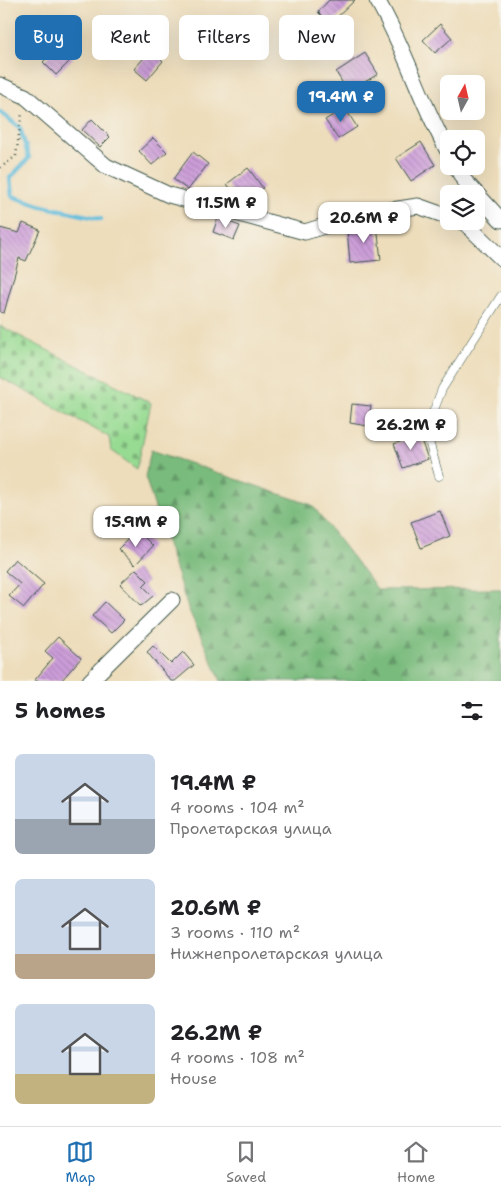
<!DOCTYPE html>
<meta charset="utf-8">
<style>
body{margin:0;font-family:"Shantell Sans",sans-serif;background:#f2f2f2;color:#202124;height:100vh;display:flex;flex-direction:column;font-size:19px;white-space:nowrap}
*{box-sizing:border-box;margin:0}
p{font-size:16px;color:#757577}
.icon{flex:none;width:28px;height:28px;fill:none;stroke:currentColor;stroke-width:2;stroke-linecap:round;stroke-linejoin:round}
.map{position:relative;height:681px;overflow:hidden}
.drawer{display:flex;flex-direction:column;background:#fff;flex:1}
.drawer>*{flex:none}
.hud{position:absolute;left:15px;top:15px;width:471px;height:45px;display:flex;gap:10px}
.needle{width:32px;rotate:8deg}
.fabs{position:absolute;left:440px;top:75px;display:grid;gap:10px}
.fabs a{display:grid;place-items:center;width:45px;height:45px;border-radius:8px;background:#fff;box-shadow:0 5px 20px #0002;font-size:25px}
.price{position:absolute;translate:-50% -42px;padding:0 11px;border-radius:10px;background:#fff;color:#222;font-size:16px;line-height:32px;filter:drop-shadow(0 1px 2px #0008)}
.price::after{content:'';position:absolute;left:50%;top:30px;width:15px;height:11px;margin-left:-8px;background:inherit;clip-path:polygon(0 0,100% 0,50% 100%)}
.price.on{background:#1f6fb2;color:#fff}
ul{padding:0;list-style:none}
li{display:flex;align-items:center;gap:15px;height:125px;padding:0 15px}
li span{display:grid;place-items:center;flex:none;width:140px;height:100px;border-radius:8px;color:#555}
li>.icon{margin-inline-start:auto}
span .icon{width:60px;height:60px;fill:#fffc;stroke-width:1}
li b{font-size:21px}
h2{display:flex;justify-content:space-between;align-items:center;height:60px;padding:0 15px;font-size:21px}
.chip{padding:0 18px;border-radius:8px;background:#fff;box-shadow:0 5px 20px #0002;font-size:18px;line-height:45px}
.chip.on{background:#1f6fb2;color:#fff}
.tab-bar{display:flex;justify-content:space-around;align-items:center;height:70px;border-top:1px solid #e0e0e0;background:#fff;font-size:14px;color:#757577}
.tab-bar a{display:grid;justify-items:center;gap:2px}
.tab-bar .on{color:#1f6fb2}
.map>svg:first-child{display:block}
</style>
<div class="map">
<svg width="501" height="681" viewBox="0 0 501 681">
<defs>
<pattern id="forest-firs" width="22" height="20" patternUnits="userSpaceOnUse" patternTransform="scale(1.25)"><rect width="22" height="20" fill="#79bb7d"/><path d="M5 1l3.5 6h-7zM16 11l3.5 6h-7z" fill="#639967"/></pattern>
<pattern id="cemetery-stones" width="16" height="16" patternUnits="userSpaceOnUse" patternTransform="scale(1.25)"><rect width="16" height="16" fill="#97db93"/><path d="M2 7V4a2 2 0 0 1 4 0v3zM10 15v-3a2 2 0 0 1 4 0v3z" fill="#7bb379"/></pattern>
<pattern id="building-back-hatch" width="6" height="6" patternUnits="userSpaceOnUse" patternTransform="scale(1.25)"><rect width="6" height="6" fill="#cd9dda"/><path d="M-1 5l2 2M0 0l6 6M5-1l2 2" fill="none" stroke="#a681b2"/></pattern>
</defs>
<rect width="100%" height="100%" fill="#f7f3e8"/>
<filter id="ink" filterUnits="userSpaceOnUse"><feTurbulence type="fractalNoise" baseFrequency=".02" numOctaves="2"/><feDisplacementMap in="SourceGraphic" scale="10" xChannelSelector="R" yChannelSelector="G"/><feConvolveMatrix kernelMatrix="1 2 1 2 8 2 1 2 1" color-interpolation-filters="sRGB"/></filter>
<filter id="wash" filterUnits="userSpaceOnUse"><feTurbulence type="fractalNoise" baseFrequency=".0096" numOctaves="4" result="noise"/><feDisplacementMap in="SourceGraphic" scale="20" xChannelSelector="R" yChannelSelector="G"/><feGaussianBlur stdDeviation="1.12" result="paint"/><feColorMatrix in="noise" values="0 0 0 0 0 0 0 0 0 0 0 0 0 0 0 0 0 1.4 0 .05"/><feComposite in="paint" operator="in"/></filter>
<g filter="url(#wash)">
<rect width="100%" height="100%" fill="#edddbb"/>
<!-- forest -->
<path fill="url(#forest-firs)" stroke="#4c7c58" d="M151,450L312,505L378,590L501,589V681H221L188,608L145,477Z"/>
<!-- cemetery -->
<path fill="url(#cemetery-stones)" stroke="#5b8c64" d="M0,326L151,403L137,469L111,450L109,437L0,377Z"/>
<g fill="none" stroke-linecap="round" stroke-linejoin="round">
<!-- stream -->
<path stroke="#5dbcdc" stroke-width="4.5" d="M0,112L20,128L29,158L10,178L12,196L42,206L101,219"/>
</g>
<g id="blocks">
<!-- building -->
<path fill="url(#building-back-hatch)" d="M329,0H355L330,24L318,12Z
M440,24L452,38L435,53L423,40Z
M60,45L73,58L56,75L43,62Z
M151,50L163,61L147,80L134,69Z
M365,53L378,74L348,92L336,72Z
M345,108L357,127L338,139L325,120Z
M92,119L110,137L100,147L82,130Z
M153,138L167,152L152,165L139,151Z
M421,142L435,165L411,181L396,158Z
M193,152L208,164L188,190L173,179Z
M248,168L263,188L242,204L227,184Z
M218,218L240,226L234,240L213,232Z
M23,223L40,230L26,261L19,258L4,313L0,312V228L19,233Z
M377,225L381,260L350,263L347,229Z
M352,404L371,406L368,426L350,423Z
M419,435L428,459L403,468L394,444Z
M440,511L450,536L421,548L411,522Z
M137,530L153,546L135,565L118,549Z
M15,559L44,584L24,608L9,596L20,584L5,571Z
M136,569L148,581L143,586L153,596L141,606L120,584Z
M105,602L124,620L111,633L92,616Z
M58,637L81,658L61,681H34L53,658L45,651Z
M153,646L171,664L183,652L194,665L175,681H171L147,652Z"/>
</g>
</g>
<g filter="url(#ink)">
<use href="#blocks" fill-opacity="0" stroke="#3e5548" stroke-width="1"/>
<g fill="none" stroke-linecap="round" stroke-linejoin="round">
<defs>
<path id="service" d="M439,476L426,431L442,389L501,296"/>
<path id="minor" d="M377,0C406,49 421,104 449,153
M0,85L25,96L106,166L169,195L305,232L359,215L418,206L449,217
M456,166L463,179L501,220
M460,221L465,223L501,258
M90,681L172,600"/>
</defs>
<!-- service casing -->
<use href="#service" stroke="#3e5548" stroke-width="9"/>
<!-- minor casing -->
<use href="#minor" stroke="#3e5548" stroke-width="17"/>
<!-- path -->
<path stroke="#3e5548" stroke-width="2.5" stroke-dasharray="1 4" stroke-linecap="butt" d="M0,168L16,156L22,113"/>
<!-- service -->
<use href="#service" stroke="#fff" stroke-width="8"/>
<!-- minor -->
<use href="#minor" stroke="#fff" stroke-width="15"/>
</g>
</g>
</svg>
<div class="fabs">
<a><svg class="needle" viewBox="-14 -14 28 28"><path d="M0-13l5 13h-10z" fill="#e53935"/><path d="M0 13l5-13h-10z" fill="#757577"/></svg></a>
<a><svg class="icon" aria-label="locate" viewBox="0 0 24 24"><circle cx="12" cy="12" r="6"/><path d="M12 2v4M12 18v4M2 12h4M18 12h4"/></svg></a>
<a><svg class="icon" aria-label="layers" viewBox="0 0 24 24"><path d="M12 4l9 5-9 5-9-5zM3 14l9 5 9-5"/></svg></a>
</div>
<b class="price on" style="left:341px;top:123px">19.4M ₽</b>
<b class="price" style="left:226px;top:229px">11.5M ₽</b>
<b class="price" style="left:364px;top:244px">20.6M ₽</b>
<b class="price" style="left:411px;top:451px">26.2M ₽</b>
<b class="price" style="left:136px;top:548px">15.9M ₽</b>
<div class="hud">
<a class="chip on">Buy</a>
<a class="chip">Rent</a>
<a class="chip">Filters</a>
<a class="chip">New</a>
</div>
</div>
<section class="drawer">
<h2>5 homes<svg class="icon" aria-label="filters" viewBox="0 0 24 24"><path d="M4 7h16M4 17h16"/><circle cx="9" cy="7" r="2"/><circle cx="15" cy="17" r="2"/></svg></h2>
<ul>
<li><span style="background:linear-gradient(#c9d6e8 65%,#9aa5b1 0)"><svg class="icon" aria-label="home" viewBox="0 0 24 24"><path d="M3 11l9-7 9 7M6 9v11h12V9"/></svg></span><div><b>19.4M ₽</b><p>4 rooms · 104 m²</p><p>Пролетарская улица</p></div></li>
<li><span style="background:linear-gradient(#c9d6e8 75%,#b9a48a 0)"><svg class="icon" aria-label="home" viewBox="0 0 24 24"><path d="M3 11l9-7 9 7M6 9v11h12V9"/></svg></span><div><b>20.6M ₽</b><p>3 rooms · 110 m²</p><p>Нижнепролетарская улица</p></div></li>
<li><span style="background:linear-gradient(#c9d6e8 70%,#c2b280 0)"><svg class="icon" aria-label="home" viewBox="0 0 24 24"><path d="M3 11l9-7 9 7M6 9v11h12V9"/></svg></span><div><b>26.2M ₽</b><p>4 rooms · 108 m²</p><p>House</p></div></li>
</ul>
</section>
<nav class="tab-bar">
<a class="on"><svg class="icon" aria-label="map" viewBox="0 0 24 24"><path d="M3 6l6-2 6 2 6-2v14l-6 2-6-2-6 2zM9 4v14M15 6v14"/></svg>Map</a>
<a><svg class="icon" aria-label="saved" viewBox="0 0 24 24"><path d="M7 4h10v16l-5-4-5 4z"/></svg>Saved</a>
<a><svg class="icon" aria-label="home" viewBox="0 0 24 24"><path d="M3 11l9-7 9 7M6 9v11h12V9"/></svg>Home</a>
</nav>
